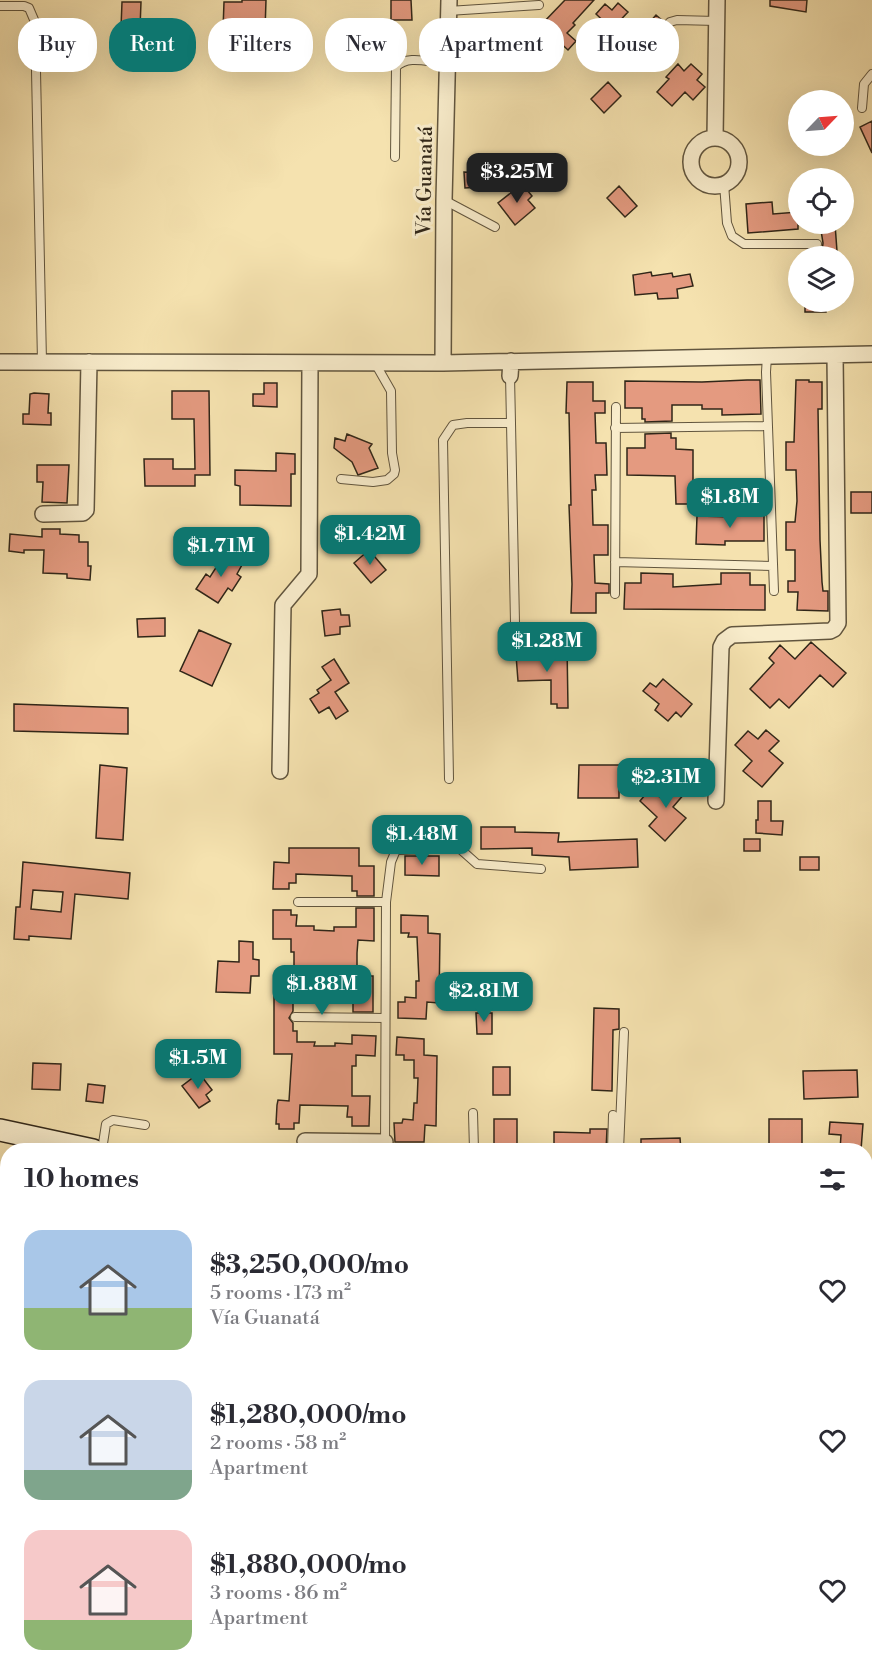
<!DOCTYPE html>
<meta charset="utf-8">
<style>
body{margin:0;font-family:"Libre Bodoni",serif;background:#f7f7f7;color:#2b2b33;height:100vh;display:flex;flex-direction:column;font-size:22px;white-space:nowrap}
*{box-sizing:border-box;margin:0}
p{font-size:20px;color:#7c7c81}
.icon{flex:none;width:33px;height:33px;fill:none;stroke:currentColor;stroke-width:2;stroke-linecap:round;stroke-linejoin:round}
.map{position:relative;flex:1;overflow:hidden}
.details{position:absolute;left:0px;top:1143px;width:873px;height:534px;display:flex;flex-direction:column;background:#fff;border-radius:24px 24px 0 0;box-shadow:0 6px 24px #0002}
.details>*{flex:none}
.hud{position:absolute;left:18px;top:18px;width:837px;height:54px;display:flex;gap:12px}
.needle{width:39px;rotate:65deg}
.buttons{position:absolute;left:788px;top:90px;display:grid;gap:12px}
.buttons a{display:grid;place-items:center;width:66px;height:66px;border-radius:50%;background:#fff;box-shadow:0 6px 24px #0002;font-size:30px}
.price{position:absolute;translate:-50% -51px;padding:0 14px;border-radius:12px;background:#0f766e;color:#fff;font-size:20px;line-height:39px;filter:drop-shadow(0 2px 3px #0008)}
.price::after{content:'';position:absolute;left:50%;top:36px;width:18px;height:14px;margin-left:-9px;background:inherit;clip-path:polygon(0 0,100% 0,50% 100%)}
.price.active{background:#222;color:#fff}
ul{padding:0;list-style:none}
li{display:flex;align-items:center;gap:18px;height:150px;padding:0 24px}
li span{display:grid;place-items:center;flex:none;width:168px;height:120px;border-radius:18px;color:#555}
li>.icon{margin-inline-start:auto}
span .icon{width:72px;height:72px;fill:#fffc;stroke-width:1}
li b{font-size:26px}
h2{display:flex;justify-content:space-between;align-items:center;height:72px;padding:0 24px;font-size:26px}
.chip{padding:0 21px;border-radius:24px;background:#fff;box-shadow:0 6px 24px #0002;font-size:21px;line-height:54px}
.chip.active{background:#0f766e;color:#fff}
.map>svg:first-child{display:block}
</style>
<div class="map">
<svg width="872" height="1677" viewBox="0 0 872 1677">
<rect width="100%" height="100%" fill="#f5e2af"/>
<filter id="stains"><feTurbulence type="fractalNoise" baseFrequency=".00333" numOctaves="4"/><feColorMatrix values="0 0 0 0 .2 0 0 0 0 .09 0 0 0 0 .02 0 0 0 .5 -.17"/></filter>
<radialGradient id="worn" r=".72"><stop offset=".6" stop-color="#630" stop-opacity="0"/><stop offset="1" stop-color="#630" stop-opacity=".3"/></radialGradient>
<!-- building -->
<path fill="#e49a80" stroke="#302618" stroke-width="1.5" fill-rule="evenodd" d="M242,0H266L265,31L223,30L224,2H242Z
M391,0H411L412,20H391Z
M565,0H594L573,23L575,25L567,33L576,41L568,50L541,25Z
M770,0H807L806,12L770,6Z
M122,2H141L140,28H121Z
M618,3L628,12L612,29L596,14L605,4L612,10Z
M656,15L663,21L647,39L640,33Z
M678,64L684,71L691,64L702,74L697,80L705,87L693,100L685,92L672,106L657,92L669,79L666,77Z
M608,82L621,96L604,113L591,99Z
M872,121V153L860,127Z
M464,172L478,173L479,187L465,188Z
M522,184L532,196L528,200L535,208L515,225L498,203Z
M619,186L637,206L625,217L607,198Z
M772,202L773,214L798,212V229L748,233L746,204Z
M820,224H835L837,251L822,252L823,243Z
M651,272L652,276L672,273L673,277L690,274L693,286L677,289L678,298L658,299L657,293L635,295L633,275Z
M805,302H825L826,312H805Z
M747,380H760L761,414L722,415V409H702V405H672V421L645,422V419H642V408H625V381L702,382Z
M796,380H809V382H822V409H818L820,540L822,582L823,591H828V611L797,610L798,592H788V581H795V550H786V522H795L797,501L796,470H786V442H794Z
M567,382H593V401H605V413H595L596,443H606L607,475H595L596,490H592L593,525H608V555H594L595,583L609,584V593H596V613H571L572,584L569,505H571L569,413H566Z
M264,383H277V407L253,406V394H264Z
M172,391H209L210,475H195V486H145L144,459H173V469H195L194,419H172Z
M34,393L49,394L48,413H51V425L23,424V414H29L30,394Z
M671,433V438H676V449L693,450V489L705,488V504H676L675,476L627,475V448H645V434Z
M347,434L372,444L369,448L378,468L358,475L352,462L334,448L335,438L345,441Z
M276,453L295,454V474H291V506L240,505V486L235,485V470L276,471Z
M37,465H69L67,503L42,502L43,482H37Z
M851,492H872V513H851Z
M735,515H764V541H725V545L696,544L697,516L735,517Z
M373,519L383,532L363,549L353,536Z
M42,529H60V534L79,535V542H88V566H91L90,580L67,578V574L43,573L44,550H24V553L9,551L10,534L42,537Z
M369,550L386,570L371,583L354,563Z
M226,552L243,563L237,574L241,577L232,591L228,588L218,603L196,589L206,574L210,577Z
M641,573L673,574V587L721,584V573H750V585H765V610L624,609L625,583H641Z
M340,609L341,615H349L350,626L340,627V634L325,636L322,611Z
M165,618V636L138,637L137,619Z
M199,630L231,644L212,686L180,671Z
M811,642L846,673L833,687L820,675L789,708L779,699L770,708L750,689L774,663L769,658L780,645L795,659Z
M557,644L567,645L568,708H557V704H551V680L518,681L516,655L557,654Z
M334,659L349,683L335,692L348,711L336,719L329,707L319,713L310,699L319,693L317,690L331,680L322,667Z
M663,679L692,704L681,717L676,712L668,721L655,710L659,704L643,691L650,683L656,687Z
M14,704L128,708V734L14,731Z
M766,730L779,741L769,751L783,763L762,787L743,771L752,761L735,745L748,731L758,739Z
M100,765L127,768L123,840L96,838Z
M579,765H619V798H578Z
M681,777L691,786L673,807L686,818L665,841L649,826L657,817L640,801L650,789L662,799Z
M758,801H771V821H783L782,835L756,833V820H758Z
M481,827H515V832L559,833L558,842L637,839L638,867L570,870L569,857L532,855V848L481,849Z
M744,839H760V851H744Z
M289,848H359V866H374V896H357V891H352V876L296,874V883H289V889H273L274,862L289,863Z
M405,856H439V876L405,875Z
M800,857H819V870H800Z
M23,862L130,873L128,899L75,894L71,939L29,936V940L14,939L16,907H20ZM33,890L63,892L61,912L31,909Z
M356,908H374V941L358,940L357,953V976H373V1012H353V986L297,987V998H293V1011L289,1018L293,1023V1031H297V1042H315L314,1046H335V1043L352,1044V1035L376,1036L375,1056L356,1055V1066H352V1096H370L369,1126H352V1117H347L348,1106L300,1105L299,1123H294V1129H279V1124H276L277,1105L278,1100L289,1101L292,1054H274V976H294V952H291V939H273V910H291V915H297L296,926H314V930L334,931V927H356Z
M401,915L428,916V933L440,934L439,1003L427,1002L426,1019L398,1018V1002H405V997L416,998V981H419L417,937H408L409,933H401Z
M239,941L253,942V959L259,960V976H251L250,993L216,992L218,961L239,962Z
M594,1008L619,1009V1029L613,1030L612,1091L592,1090Z
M476,1013H492V1034H477Z
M397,1037L424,1039V1055L437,1056L436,1126L425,1125L424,1142H395L394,1123H402L403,1119L413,1120L414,1103H417L418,1078H414V1060H404V1055H396Z
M33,1063L61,1064L60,1090L32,1089Z
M493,1067H510V1095H493Z
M857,1070L858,1097L804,1099L803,1071Z
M199,1073L212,1090L206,1095L210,1101L199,1108L182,1086Z
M88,1084L105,1086L103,1103L86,1101Z
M494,1119H517V1150H494Z
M769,1119H802V1146H769Z
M830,1122L863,1124L861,1150H840L841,1135L829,1134Z
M590,1129H607L606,1150H554V1132L590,1133Z
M680,1138L681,1150H641V1139Z"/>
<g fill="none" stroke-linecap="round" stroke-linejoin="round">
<defs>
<path id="lane" d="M0,6H24L29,8L35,22L42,362
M448,11L539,5
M645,50L670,22L677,20L716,21
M862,108L864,84L872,74
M395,157L396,67C409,54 429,63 446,63C475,62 514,54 544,50
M724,184L727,223L732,236L744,244H817
M444,200L495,227
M767,356L766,372L774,591
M511,423L515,623
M615,428L768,426
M341,479L373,482L387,480L394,474L395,470L392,453L391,391L375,363
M615,562L773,566
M615,594L616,407
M449,779L443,440L453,425L467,423H511L510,376
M298,902H386
M295,1017L385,1018
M473,1113L474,1150
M102,1150L106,1124L113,1120L145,1125
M385,1150L386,902L391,862L396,850L459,848L477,864L541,869
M612,1150L613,1115
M619,1150L624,1032"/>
<path id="street" d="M691 162a24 24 0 1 1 48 0a24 24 0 1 1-48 0Z
M715,138L717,0
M0,362L443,363L872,354
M443,363L444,200L449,0
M510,376L511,361
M43,514L83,513L86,510L89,362
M280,771L283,605L309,574L310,363
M716,801L721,647L724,641L732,635L830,631L834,629L838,623L835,355
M305,1141L385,1142
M866,1315L872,1316
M116,1670L117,1677
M594,1670V1677
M672,1670V1677"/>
<path id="secondary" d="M0,1130L93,1150
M866,1200H872"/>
</defs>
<!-- lane casing -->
<use href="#lane" stroke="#61553e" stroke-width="10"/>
<!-- street casing -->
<use href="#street" stroke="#61553e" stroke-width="18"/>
<!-- secondary casing -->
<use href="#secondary" stroke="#302618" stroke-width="24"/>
<!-- lane -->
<use href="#lane" stroke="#f8eccb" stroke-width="8"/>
<!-- street -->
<use href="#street" stroke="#f8eccb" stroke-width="15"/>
<!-- secondary -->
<use href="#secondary" stroke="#f8eccb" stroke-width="21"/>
</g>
<g text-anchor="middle" stroke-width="6" stroke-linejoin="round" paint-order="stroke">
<!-- street labels -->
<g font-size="20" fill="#302618" stroke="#f8eccb">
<text transform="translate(424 181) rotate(-89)" y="7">Vía Guanatá</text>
</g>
</g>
<rect width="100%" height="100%" filter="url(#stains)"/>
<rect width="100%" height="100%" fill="url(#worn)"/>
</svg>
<div class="buttons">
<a><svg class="needle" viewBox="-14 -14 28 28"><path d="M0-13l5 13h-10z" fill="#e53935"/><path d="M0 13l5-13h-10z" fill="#7c7c81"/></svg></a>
<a><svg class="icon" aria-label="locate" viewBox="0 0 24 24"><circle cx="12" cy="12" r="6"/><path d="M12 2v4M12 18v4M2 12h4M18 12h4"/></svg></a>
<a><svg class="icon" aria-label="layers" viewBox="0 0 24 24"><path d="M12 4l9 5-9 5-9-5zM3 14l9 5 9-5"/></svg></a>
</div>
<b class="price active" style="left:517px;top:204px">$3.25M</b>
<b class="price" style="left:730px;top:529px">$1.8M</b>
<b class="price" style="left:370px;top:566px">$1.42M</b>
<b class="price" style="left:221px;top:578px">$1.71M</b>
<b class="price" style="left:547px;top:673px">$1.28M</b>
<b class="price" style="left:666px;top:809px">$2.31M</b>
<b class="price" style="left:422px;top:866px">$1.48M</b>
<b class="price" style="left:322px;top:1016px">$1.88M</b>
<b class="price" style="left:484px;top:1023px">$2.81M</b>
<b class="price" style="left:198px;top:1090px">$1.5M</b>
<div class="hud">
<a class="chip">Buy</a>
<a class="chip active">Rent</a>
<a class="chip">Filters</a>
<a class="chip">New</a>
<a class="chip">Apartment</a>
<a class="chip">House</a>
</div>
<section class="details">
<h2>10 homes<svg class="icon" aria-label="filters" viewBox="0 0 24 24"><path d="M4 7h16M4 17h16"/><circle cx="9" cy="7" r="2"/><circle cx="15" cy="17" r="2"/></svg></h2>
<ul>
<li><span style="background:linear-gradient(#a9c7e8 65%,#8fb573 0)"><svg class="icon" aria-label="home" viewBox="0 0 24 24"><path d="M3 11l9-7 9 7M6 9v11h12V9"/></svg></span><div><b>$3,250,000/mo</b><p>5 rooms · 173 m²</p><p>Vía Guanatá</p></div><svg class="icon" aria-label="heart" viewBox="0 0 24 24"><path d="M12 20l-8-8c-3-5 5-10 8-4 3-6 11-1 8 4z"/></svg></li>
<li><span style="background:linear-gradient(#c9d6e8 75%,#7fa58c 0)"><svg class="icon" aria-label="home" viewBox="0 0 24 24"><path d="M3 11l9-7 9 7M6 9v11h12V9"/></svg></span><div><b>$1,280,000/mo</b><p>2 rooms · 58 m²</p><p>Apartment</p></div><svg class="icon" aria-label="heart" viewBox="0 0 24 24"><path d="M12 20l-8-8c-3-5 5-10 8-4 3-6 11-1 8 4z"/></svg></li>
<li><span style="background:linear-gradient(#f6c9c9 75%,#8fb573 0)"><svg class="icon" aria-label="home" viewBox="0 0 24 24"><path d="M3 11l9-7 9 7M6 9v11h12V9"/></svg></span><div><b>$1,880,000/mo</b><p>3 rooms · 86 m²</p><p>Apartment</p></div><svg class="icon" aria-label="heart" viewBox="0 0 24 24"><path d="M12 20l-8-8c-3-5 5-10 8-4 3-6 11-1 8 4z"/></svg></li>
</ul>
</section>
</div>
